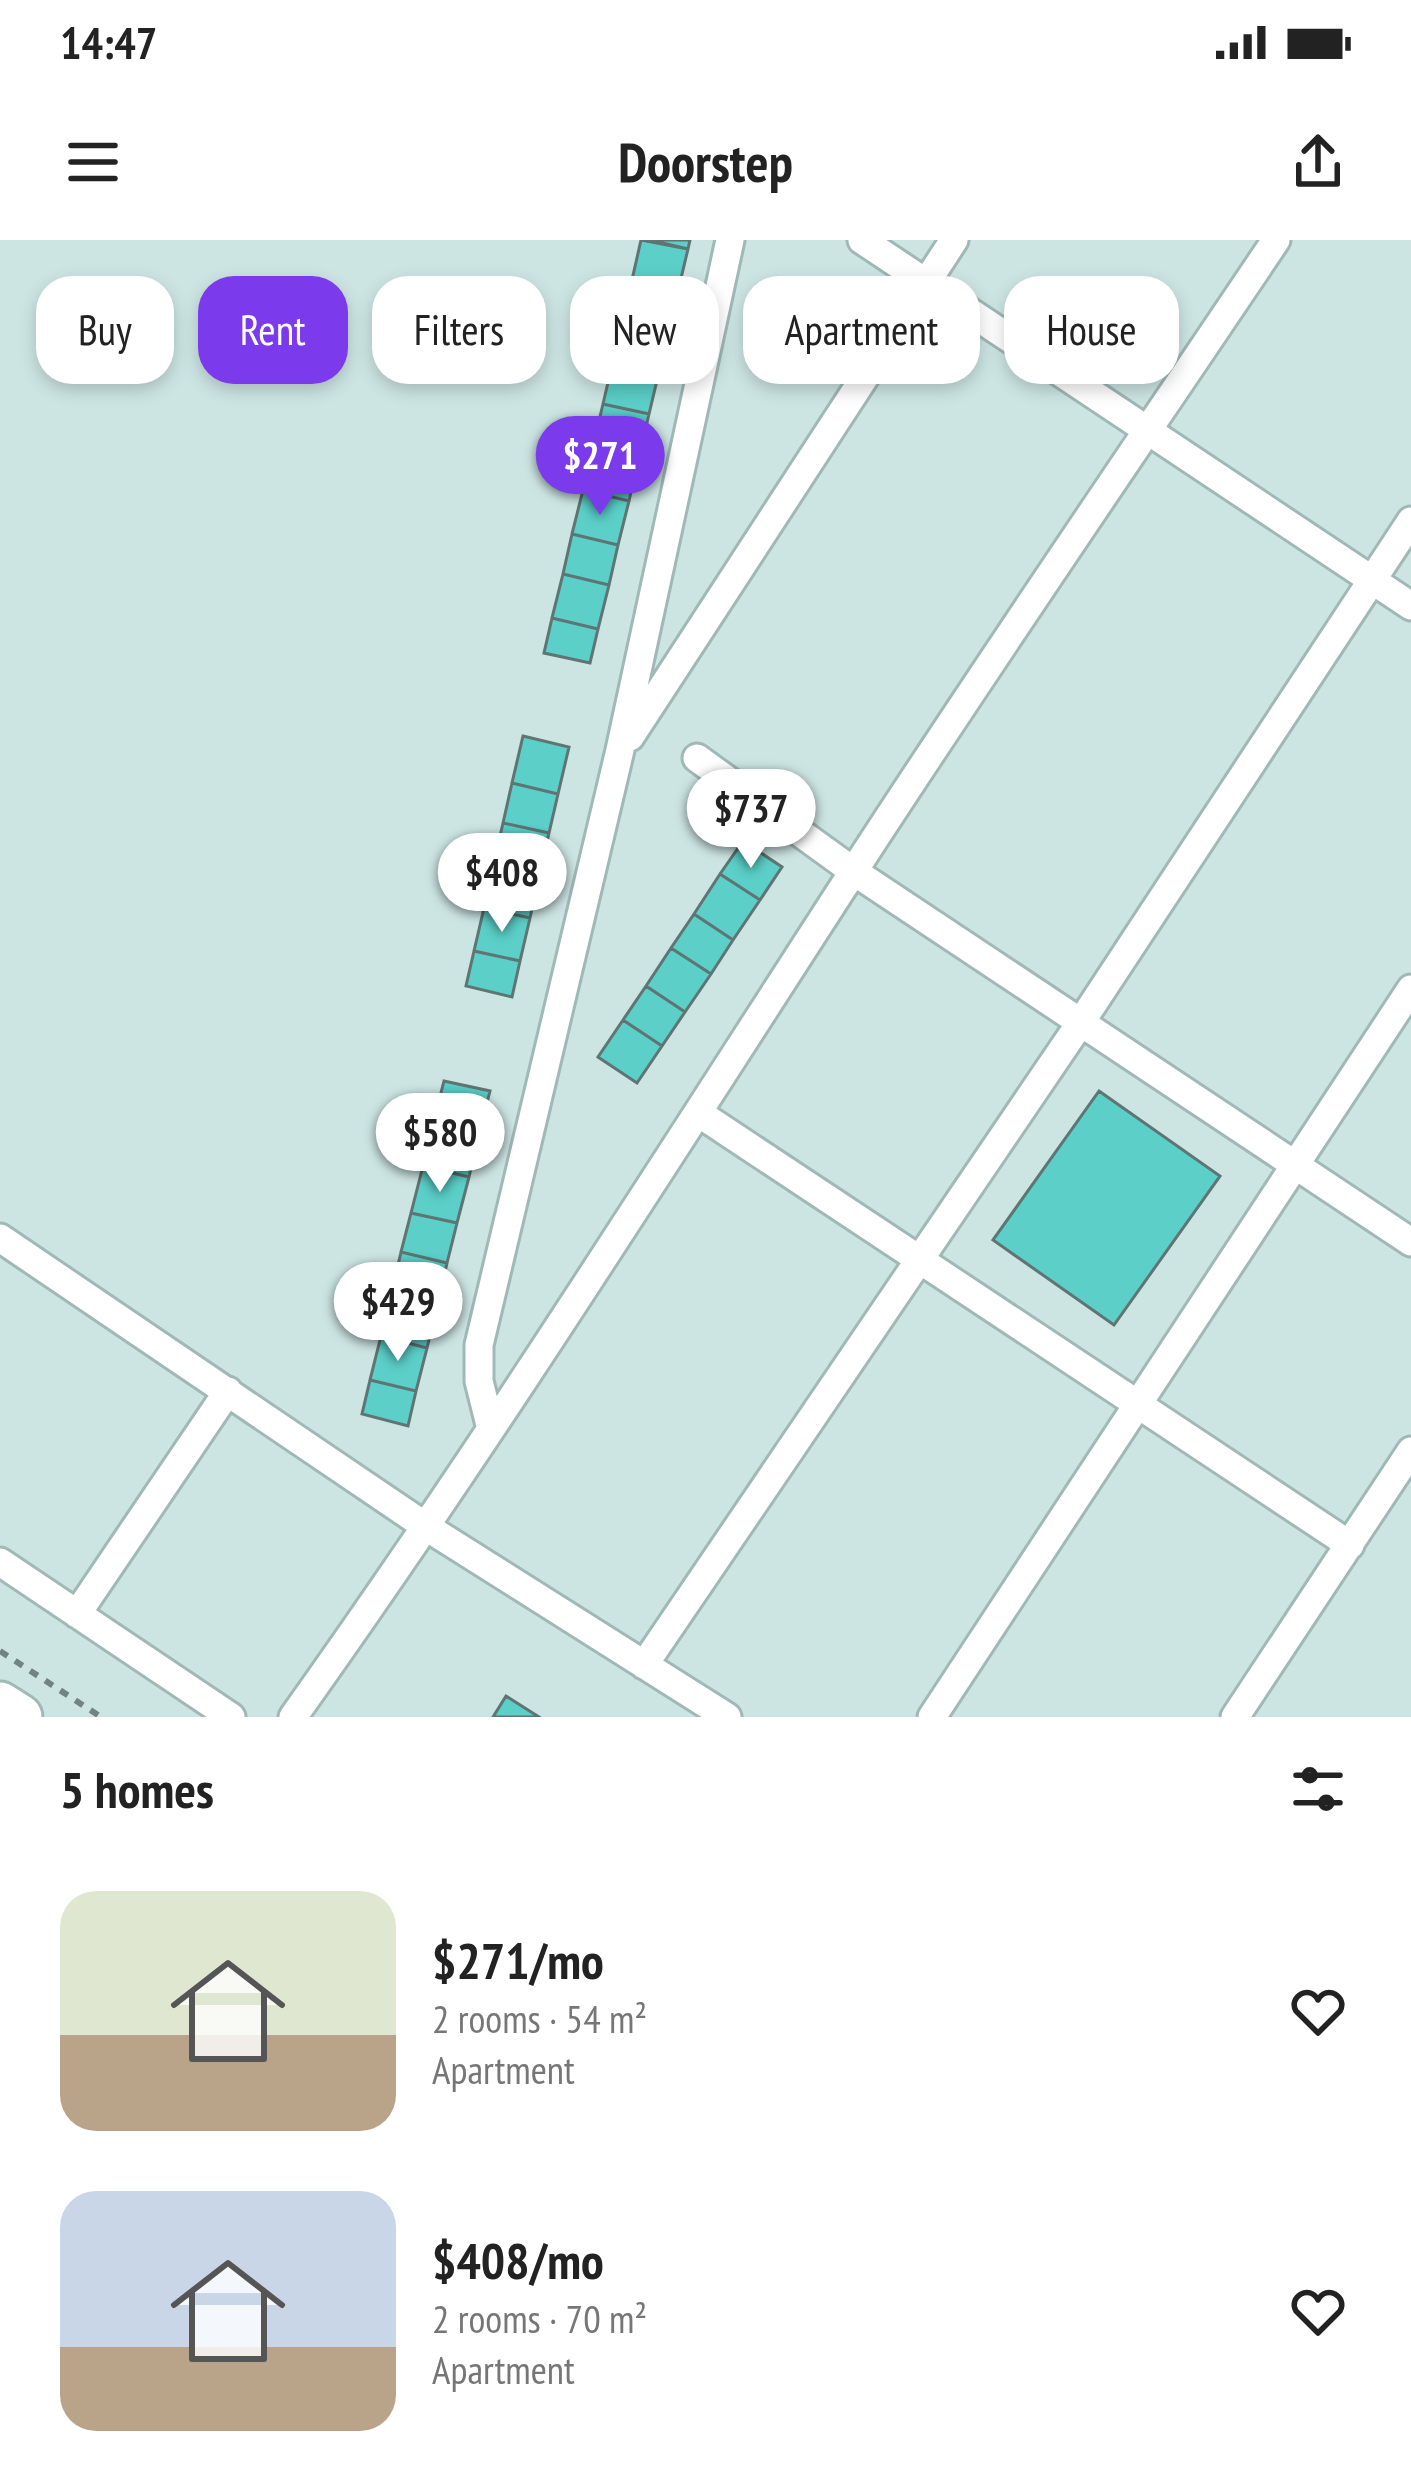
<!DOCTYPE html>
<meta charset="utf-8">
<style>
body{margin:0;font-family:"PT Sans Narrow",sans-serif;background:#f2f2f2;color:#222;height:100vh;display:flex;flex-direction:column;font-size:45px;white-space:nowrap}
*{box-sizing:border-box;margin:0}
p{font-size:39px;color:#767676}
.icon{flex:none;width:66px;height:66px;fill:none;stroke:currentColor;stroke-width:2;stroke-linecap:round;stroke-linejoin:round}
.map{position:relative;height:1477px;overflow:hidden}
.drawer{display:flex;flex-direction:column;background:#fff;flex:1}
.drawer>*{flex:none}
.guide{position:absolute;left:36px;top:36px;width:1341px;height:108px;display:flex;gap:24px}
.price{position:absolute;translate:-50% -102px;padding:0 27px;border-radius:42px;background:#fff;color:#222;font-size:39px;line-height:78px;filter:drop-shadow(0 3px 6px #0008)}
.price::after{content:'';position:absolute;left:50%;top:72px;width:36px;height:27px;margin-left:-18px;background:inherit;clip-path:polygon(0 0,100% 0,50% 100%)}
.price.current{background:#7c3aed;color:#fff}
ul{padding:0;list-style:none}
li{display:flex;align-items:center;gap:36px;height:300px;padding:0 60px}
li span{display:grid;place-items:center;flex:none;width:336px;height:240px;border-radius:36px;color:#555}
li>.icon{margin-inline-start:auto}
span .icon{width:144px;height:144px;fill:#fffc;stroke-width:1}
li b{font-size:51px}
h2{display:flex;justify-content:space-between;align-items:center;height:144px;padding:0 60px;font-size:51px}
.chip{padding:0 42px;border-radius:36px;background:#fff;box-shadow:0 6px 18px #0003;font-size:42px;line-height:108px}
.chip.current{background:#7c3aed;color:#fff}
.status{display:flex;justify-content:space-between;align-items:center;height:84px;padding:0 60px;background:#fff;direction:ltr}
.status svg{height:33px;fill:currentColor}
header{display:flex;justify-content:space-between;align-items:center;height:156px;padding:0 60px;background:#fff;font-size:54px;font-weight:600}
.map>svg:first-child{display:block}
</style>
<div class="status"><b>14:47</b><svg viewBox="0 0 49 12"><path d="M0 12V9h3v3zM5 12V6h3v6zM10 12V3h3v9zM15 12V0h3v12zM26 1h20v11H26zM47 4h2v5h-2z"/></svg></div>
<header><svg class="icon" aria-label="menu" viewBox="0 0 24 24"><path d="M4 6h16M4 12h16M4 18h16"/></svg>Doorstep<svg class="icon" aria-label="share" viewBox="0 0 24 24"><path d="M12 15V3M7 8l5-5 5 5M5 13v7h14v-7"/></svg></header>
<div class="map">
<svg width="1411" height="1477" viewBox="0 0 1411 1477">
<rect width="100%" height="100%" fill="#cce5e3"/>
<!-- building -->
<path fill="#5bcfc8" stroke="#5e7573" stroke-width="3" d="M641,0L688,9L678,51L632,40Z
M650,0H690L688,9Z
M632,40L678,51L669,89L623,78Z
M623,78L669,89L658,136L612,125Z
M612,125L658,136L649,174L603,164Z
M603,164L649,174L638,221L592,210Z
M592,210L638,221L629,261L583,250Z
M583,250L629,261L618,305L572,294Z
M572,294L618,305L609,345L563,334Z
M563,334L609,345L598,389L552,378Z
M552,378L598,389L590,423L544,413Z
M523,496L569,507L558,554L512,543Z
M512,543L558,554L549,593L503,583Z
M503,583L549,593L539,637L493,627Z
M743,601L782,627L760,660L720,634Z
M493,627L539,637L530,678L484,668Z
M720,634L760,660L733,700L694,674Z
M484,668L530,678L520,721L474,711Z
M694,674L733,700L711,734L671,708Z
M671,708L711,734L685,772L646,746Z
M474,711L520,721L512,757L466,746Z
M646,746L685,772L662,806L623,780Z
M623,780L662,806L637,843L598,817Z
M444,841L490,851L478,898L432,888Z
M1099,851L1220,936L1114,1085L993,1000Z
M432,888L478,898L469,937L423,926Z
M423,926L469,937L457,983L411,973Z
M411,973L457,983L447,1023L401,1012Z
M401,1012L447,1023L437,1067L391,1056Z
M391,1056L437,1067L427,1108L381,1096Z
M381,1096L427,1108L416,1151L370,1140Z
M370,1140L416,1151L408,1186L362,1174Z
M506,1456L539,1477H493Z"/>
<g fill="none" stroke-linecap="round" stroke-linejoin="round">
<defs>
<path id="minor" d="M862,0L1411,366
M630,497L954,0
M697,518L853,631L1411,1002
M700,874L1350,1305
M0,998L428,1288L727,1477
M490,1185L479,1141V1105L620,510L730,0
M0,1322L231,1477
M77,1374L228,1151
M644,1425L1081,782L1411,281
M293,1477C489,1202 669,916 853,632C991,419 1135,210 1276,0
M932,1477L1411,749
M1235,1477L1411,1211"/>
<path id="trunk" d="M0,1465L19,1477"/>
</defs>
<!-- minor casing -->
<use href="#minor" stroke="#a0b8b6" stroke-width="33"/>
<!-- trunk casing -->
<use href="#trunk" stroke="#a0b8b6" stroke-width="51"/>
<!-- path -->
<path stroke="#728381" stroke-width="6" stroke-dasharray="9 9" stroke-linecap="butt" d="M0,1411L101,1477"/>
<!-- minor -->
<use href="#minor" stroke="#fff" stroke-width="27"/>
<!-- trunk -->
<use href="#trunk" stroke="#fff" stroke-width="45"/>
</g>
</svg>
<b class="price current" style="left:600px;top:278px">$271</b>
<b class="price" style="left:751px;top:631px">$737</b>
<b class="price" style="left:502px;top:695px">$408</b>
<b class="price" style="left:440px;top:955px">$580</b>
<b class="price" style="left:398px;top:1124px">$429</b>
<div class="guide">
<a class="chip">Buy</a>
<a class="chip current">Rent</a>
<a class="chip">Filters</a>
<a class="chip">New</a>
<a class="chip">Apartment</a>
<a class="chip">House</a>
</div>
</div>
<section class="drawer">
<h2>5 homes<svg class="icon" aria-label="filters" viewBox="0 0 24 24"><path d="M4 7h16M4 17h16"/><circle cx="9" cy="7" r="2"/><circle cx="15" cy="17" r="2"/></svg></h2>
<ul>
<li><span style="background:linear-gradient(#dfe7d0 60%,#b9a48a 0)"><svg class="icon" aria-label="home" viewBox="0 0 24 24"><path d="M3 11l9-7 9 7M6 9v11h12V9"/></svg></span><div><b>$271/mo</b><p>2 rooms · 54 m²</p><p>Apartment</p></div><svg class="icon" aria-label="heart" viewBox="0 0 24 24"><path d="M12 20l-8-8c-3-5 5-10 8-4 3-6 11-1 8 4z"/></svg></li>
<li><span style="background:linear-gradient(#c9d6e8 65%,#b9a48a 0)"><svg class="icon" aria-label="home" viewBox="0 0 24 24"><path d="M3 11l9-7 9 7M6 9v11h12V9"/></svg></span><div><b>$408/mo</b><p>2 rooms · 70 m²</p><p>Apartment</p></div><svg class="icon" aria-label="heart" viewBox="0 0 24 24"><path d="M12 20l-8-8c-3-5 5-10 8-4 3-6 11-1 8 4z"/></svg></li>
</ul>
</section>
